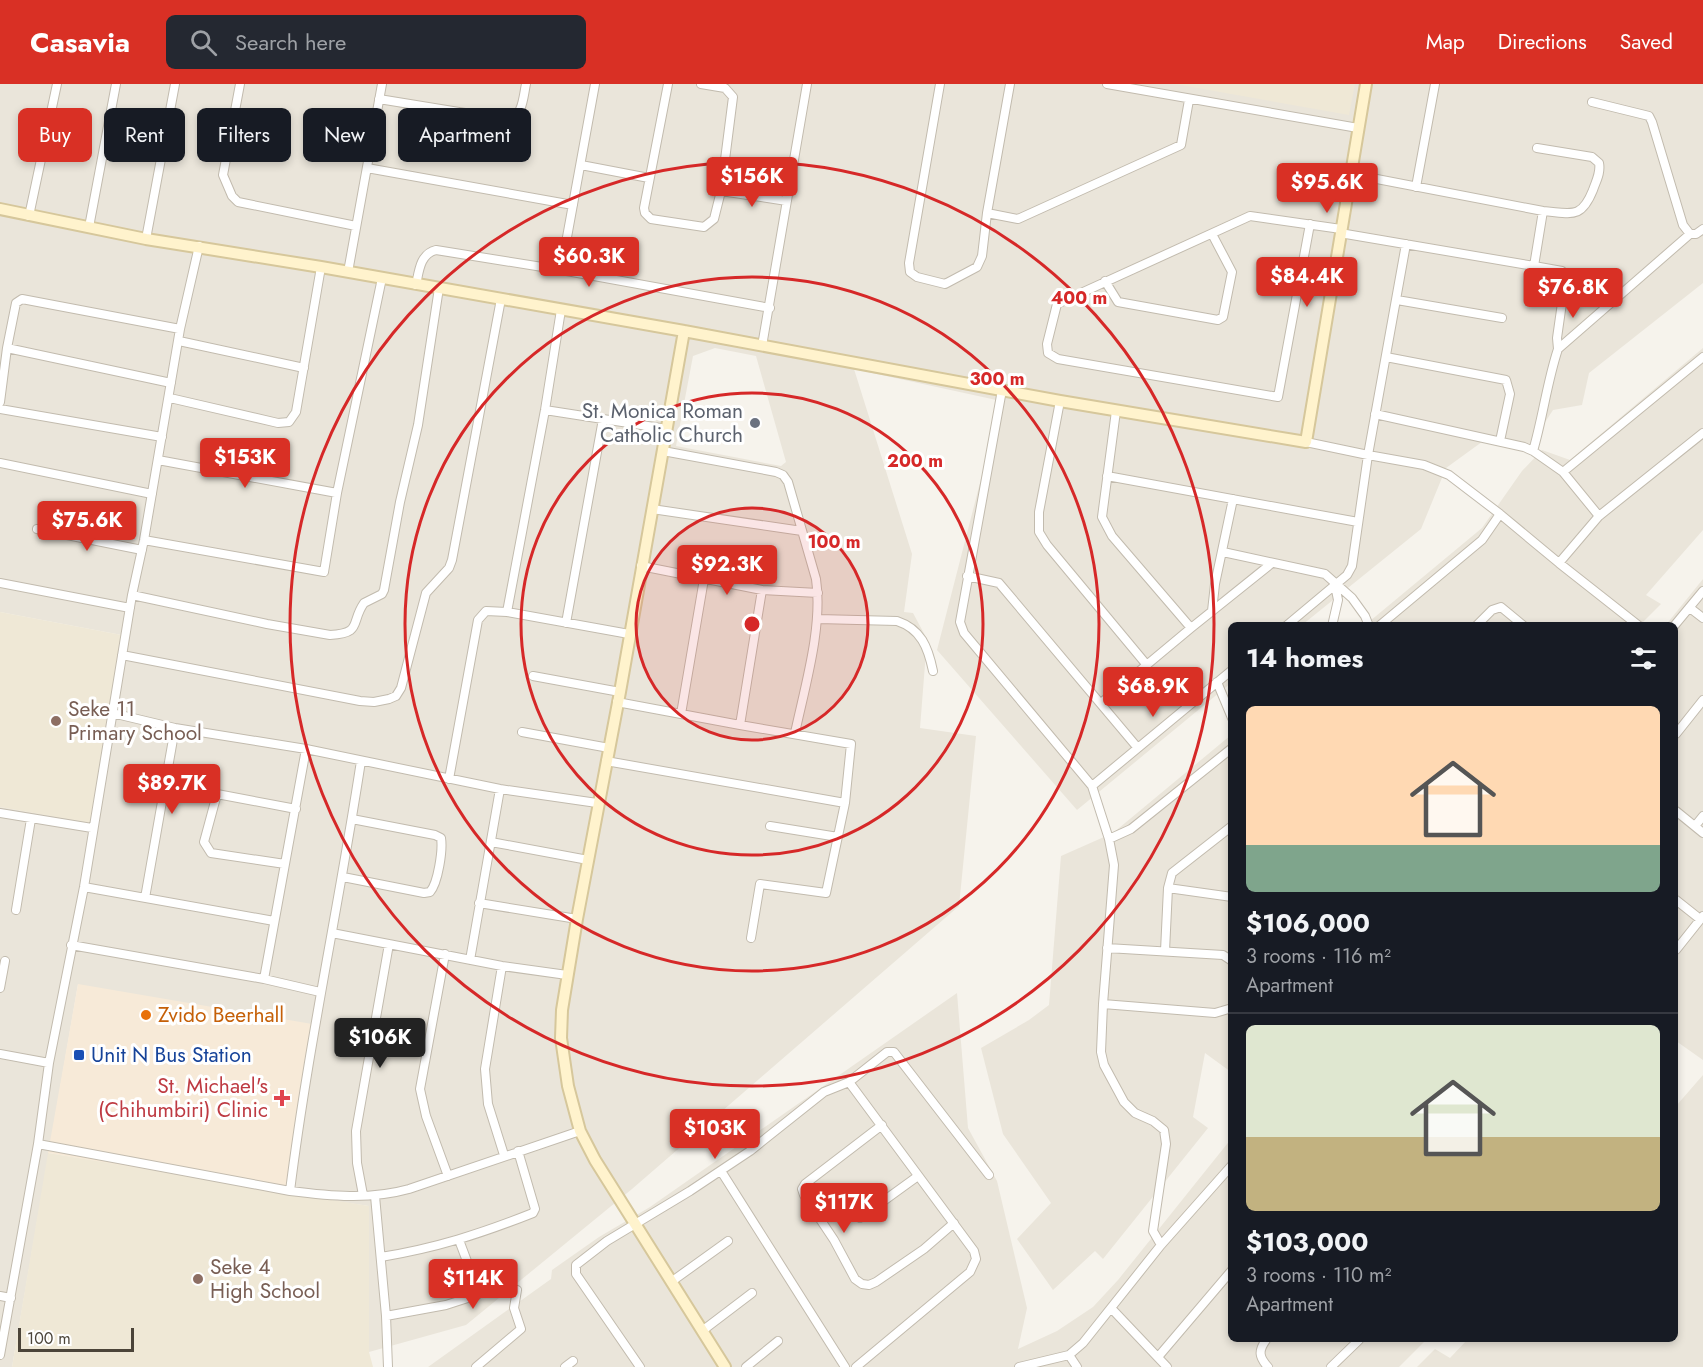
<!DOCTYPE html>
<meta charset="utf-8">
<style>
body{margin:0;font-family:Jost,sans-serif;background:#242831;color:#f1f3f6;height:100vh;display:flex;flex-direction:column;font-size:22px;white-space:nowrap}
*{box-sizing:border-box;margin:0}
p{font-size:20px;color:#9ea1a6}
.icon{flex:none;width:33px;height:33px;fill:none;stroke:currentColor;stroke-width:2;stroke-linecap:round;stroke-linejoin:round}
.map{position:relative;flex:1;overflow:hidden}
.side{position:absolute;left:1228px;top:538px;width:450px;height:720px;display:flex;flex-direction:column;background:#171b24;border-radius:9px;box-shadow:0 3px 9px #0003}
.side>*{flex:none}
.banner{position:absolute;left:18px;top:24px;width:570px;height:54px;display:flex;gap:12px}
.scale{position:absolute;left:18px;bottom:15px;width:116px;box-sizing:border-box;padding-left:6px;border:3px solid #4b4439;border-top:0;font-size:16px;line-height:21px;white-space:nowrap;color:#4b4439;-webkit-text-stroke:4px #fff;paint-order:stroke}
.price{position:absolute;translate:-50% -51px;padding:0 14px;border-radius:6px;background:#d93025;color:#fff;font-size:20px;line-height:39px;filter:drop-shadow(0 2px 3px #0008)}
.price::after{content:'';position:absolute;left:50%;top:36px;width:18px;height:14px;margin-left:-9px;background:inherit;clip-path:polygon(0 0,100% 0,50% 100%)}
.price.active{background:#222;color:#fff}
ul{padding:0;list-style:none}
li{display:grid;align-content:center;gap:12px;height:318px;padding:0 18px}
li+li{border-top:2px solid #363941}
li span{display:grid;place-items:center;height:186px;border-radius:9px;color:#555}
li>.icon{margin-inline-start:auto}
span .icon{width:108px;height:108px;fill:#fffc;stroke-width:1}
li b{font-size:26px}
h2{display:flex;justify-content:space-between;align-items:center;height:72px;padding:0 18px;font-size:26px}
.pill{padding:0 21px;border-radius:9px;background:#171b24;box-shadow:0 3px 9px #0003;font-size:21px;line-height:54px}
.pill.active{background:#d93025;color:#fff}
header{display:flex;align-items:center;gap:36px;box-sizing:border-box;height:84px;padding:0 30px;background:#d93025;color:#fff}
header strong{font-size:28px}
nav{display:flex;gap:33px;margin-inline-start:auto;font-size:21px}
.search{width:420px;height:54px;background:#242831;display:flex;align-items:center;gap:15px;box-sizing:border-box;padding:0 21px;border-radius:9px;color:#9ea1a6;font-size:22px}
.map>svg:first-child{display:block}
</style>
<header>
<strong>Casavia</strong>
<div class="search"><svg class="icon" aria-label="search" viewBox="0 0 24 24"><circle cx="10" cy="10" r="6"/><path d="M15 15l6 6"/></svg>Search here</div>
<nav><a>Map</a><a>Directions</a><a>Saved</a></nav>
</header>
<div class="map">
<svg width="1703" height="1283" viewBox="0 0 1703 1283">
<rect width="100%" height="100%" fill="#f6f3ec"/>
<!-- residential -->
<path fill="#eae5da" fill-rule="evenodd" d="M0,0H1703V199L1589,289L1582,321L1553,326L1529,363L1486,355L1446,384L1421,445L1302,541L1232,542L1231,599L1077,726L937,566L1001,317L854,285L912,470L904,528L913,529L927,555L920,644L976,652L959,822L632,1105L466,1241L369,1268V1122L288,1110L78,900L12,1283H0V723L95,739L127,552L0,528ZM715,264L756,272L786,378L781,382L676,362L693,272Z
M1703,264V446L1646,511L1661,520L1640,541L1364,542L1482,444L1522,387L1542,366L1570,376Z
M1703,495V976L1676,957V542H1665Z
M1231,651V988L1205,969L1193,1033L1208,1044L1103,1175L1095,1167L1053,1206L1017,1155L1051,1119L1003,1050L981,964L1029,936L1049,921L1061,772L1113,749Z
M957,909L968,1044L997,1097L1027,1224L1018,1265L1057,1247L1093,1223L1118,1196L1231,1055L1232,1256H1426L1399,1283H428L551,1195L552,1186L599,1153L650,1123Z
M1703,991V1283H1417L1435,1265L1450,1274L1467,1256H1676V1022Z"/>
<!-- commercial -->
<path fill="#f7ead8" d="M78,900L318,941L288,1110L48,1069Z"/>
<!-- education -->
<path fill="#efe8d6" d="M1175,0H1355L1349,31Z
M0,528L127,552L95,740L0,723Z
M48,1069L369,1122V1268L373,1283H12Z"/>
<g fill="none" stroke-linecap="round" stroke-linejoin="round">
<defs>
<path id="street" d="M240,0L223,91L232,112L238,118L356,142
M668,0L644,124L645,129L651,135L704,143L714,135L721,107L733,13L725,4L701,0
M940,0L909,179L910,188L917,193L945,200L977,183L982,172L987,129L1010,0
M1107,0L1358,44
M379,15L508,36C523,32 523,14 526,0
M1592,18L1649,32L1652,38L1683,141L1690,150H1696L1703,145
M581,81L649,94
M367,84L573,121
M1351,90L1543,127C1571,129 1581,136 1593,106C1596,97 1601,89 1599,79L1592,73L1537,64
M1416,103L1435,0
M721,107L787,117
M987,129L1018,135L1181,61L1189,16
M29,132L57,0
M1310,140L1278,313L1058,275L1048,269L1047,260L1057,220L1250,132L1341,145
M89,143L116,0
M1340,149L1534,182L1543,127
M146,155L175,0
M1534,182L1562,187L1566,191L1557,254L1558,265
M561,186L595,0
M348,188L382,0
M1105,197L1118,218L1218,236L1223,233L1232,188L1212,150
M416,201C419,187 420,170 436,166L561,186L770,224
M1397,216L1502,234
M179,257L304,284
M762,262L807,0
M7,264L171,299
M1386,273L1506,296L1510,310L1500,357
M1002,306L960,538L964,549L1092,702L1109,755L1114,781L1103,920L1101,968L1104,981L1124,1018L1135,1029L1153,1037L1164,1046L1166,1060L1153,1147L1161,1161
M170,314L278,339L289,338L296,328L321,183
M1060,317L1039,428V448L1047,461L1146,580
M0,318L7,264L16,219L22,215L180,245
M0,325L162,353
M545,326L667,345
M1116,327L1102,433L1112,452L1191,544
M1375,330L1524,363L1533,367L1563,388
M1306,358L1368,371L1424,381L1449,391L1500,430L1559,479L1639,542
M663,367L776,388L783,391L788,398L816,495C823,543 805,602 795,649
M1533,367C1543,333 1547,298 1558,265L1690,150
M158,376L337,409
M0,379L152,410
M1107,392L1358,438
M652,425L802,447
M1599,432L1563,388L1703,273
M37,445L142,466
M144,456L324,488L337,409L382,194
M1223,468L1325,490L1352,514L1365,532L1369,542
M1559,479L1599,432L1703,349
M641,482L762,506L818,509
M967,492L999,499L1137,663
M0,499L130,524
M132,511L267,540L330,551C363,549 350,539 364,519L382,510L384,506L400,418L418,341L439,204
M1690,524L1703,534
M1212,527L1215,500L1233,415
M507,528L545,326L561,226
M818,535L897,537C921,545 928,563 933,587
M566,539L603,335
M1286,542L1347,491L1352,482L1368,371L1406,160
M1332,542L1338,516L1335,501
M1379,542L1482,456L1500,430
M1476,542L1492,526L1501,523L1524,542
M1674,542L1703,507
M122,571L360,617L374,618L389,615L396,612L401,604L426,509L449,484L452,476L501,215
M533,592L620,608
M1217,598L1232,634
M1101,619L1191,544L1272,479
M112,629L175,644L306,665L500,705L597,719
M681,630L704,495
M740,641L762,506
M522,648L609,664
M1676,650L1703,616
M606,677L845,719L851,660L740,641L617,618
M449,695L478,536L486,527L507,528L629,550
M1092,702L1232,586
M1676,727L1703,749
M0,729L92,744
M770,742L838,753
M1695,742L1703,732
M1109,755L1131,745L1232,664
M491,758L588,776
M285,780L211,769L204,758L217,710L296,725
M343,793L424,809L430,808C438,799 443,766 441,754L435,751L352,735
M84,803L274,837
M1168,804L1232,813
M145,814L175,644
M1676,816L1700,835
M479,819L577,835
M16,826L31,735
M332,849L502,882L567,891
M751,854L760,800L826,809L845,719
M71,861L264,895L320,908
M1107,864L1223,871L1232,877
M1676,866L1703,832
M1165,867L1168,804L1172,789L1232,742
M445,870L420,1005L426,1032L448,1092
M470,876L500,705
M502,882L485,985L488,1020L504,1071
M264,895L306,665
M0,904L5,877
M1103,920L1215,929L1232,924
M0,970L49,979
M849,998L887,968H894L989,1091
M882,1041L805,1100L802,1105L804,1111L834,1156L855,1195L862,1200L869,1201L876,1198L924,1165L954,1139
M38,1060L290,1107C330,1112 370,1116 409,1105L580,1047
M721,1087L845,1283
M290,1107C308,963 339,821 361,677
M363,1111L357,1079L356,1047L389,860
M375,1112L386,1232L388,1283
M860,1134L918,1092
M381,1173C436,1164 480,1150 533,1129L535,1125L518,1067
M671,1198L728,1157
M0,1212L11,1214
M1111,1224L1167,1283
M386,1232L446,1221L477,1211L479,1209L459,1156
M702,1247L752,1209
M1266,1256C1258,1267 1259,1273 1268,1283
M0,1271L38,1060L49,979L84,803L132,511L144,456L180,245L199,162
M1069,1271L1077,1283
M1158,1273L1232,1186
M476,1283L521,1245L514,1224L517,1206
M565,1283L573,1277
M640,1283L576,1190V1181L607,1157L690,1107L750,1067L824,1008L849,998L974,1167L976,1175L970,1188L856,1283
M746,1283L778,1257
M1019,1283L1069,1271L1083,1259L1161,1161L1232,1081
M1331,1283L1359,1256"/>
<path id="secondary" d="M0,125L146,155L321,183L684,247L1060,317L1306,358L1366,0
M684,247L620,608L577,835L562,926L561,954L568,1002L580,1047L595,1076L725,1283"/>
</defs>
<!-- street casing -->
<use href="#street" stroke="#c2bbae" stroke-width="10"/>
<!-- secondary casing -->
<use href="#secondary" stroke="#d6c79b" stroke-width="14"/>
<!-- street -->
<use href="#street" stroke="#fff" stroke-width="8"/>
<!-- secondary -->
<use href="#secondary" stroke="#fff3cd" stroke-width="10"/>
</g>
<!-- distance rings -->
<circle cx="752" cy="540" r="116" fill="#d62828" fill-opacity=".12"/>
<g fill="none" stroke="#d62828" stroke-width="3">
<circle cx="752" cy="540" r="116"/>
<circle cx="752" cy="540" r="231"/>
<circle cx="752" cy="540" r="347"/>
<circle cx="752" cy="540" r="462"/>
</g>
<!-- markers -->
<circle fill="#6b7280" stroke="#fff" stroke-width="2" cx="755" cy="339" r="6"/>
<g fill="#8d6e63" stroke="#fff" stroke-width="2">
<circle cx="56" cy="637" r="6"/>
<circle cx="198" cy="1195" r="6"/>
</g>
<circle fill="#e8710a" stroke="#fff" stroke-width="2" cx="146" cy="931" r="6"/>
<rect fill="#1a4fb4" stroke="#fff" stroke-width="2" x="73" y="965" width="12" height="12" rx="3"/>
<path fill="#e0444e" stroke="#fff" stroke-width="2" d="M279 1005h6v6h6v6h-6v6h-6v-6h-6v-6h6z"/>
<g text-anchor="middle" stroke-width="6" stroke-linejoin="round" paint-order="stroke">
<!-- worship labels -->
<g font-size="21" fill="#5b616d" stroke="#fff" text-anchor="end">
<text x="743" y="334">St. Monica Roman<tspan x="743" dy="24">Catholic Church</tspan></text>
</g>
<!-- education labels -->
<g font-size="21" fill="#785e54" stroke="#fff" text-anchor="start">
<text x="68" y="632">Seke 11<tspan x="68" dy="24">Primary School</tspan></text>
<text x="210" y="1190">Seke 4<tspan x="210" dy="24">High School</tspan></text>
</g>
<!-- food labels -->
<g font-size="21" fill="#c56008" stroke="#fff" text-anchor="start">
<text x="158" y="938">Zvido Beerhall</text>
</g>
<!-- transit labels -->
<g font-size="21" fill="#164399" stroke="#fff" text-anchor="start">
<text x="91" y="978">Unit N Bus Station</text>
</g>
<!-- health labels -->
<g font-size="21" fill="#be3a42" stroke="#fff" text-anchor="end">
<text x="268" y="1009">St. Michael's<tspan x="268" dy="24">(Chihumbiri) Clinic</tspan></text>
</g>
</g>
<circle cx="752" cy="540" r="9" fill="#d62828" stroke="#fff" stroke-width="3"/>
<g font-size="18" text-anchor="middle" font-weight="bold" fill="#d62828" stroke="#fff" stroke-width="6" stroke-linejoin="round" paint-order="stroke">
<text x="1079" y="220">400 m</text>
<text x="997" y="301">300 m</text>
<text x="915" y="383">200 m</text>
<text x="834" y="464">100 m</text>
</g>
</svg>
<div class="scale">100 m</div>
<b class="price" style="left:752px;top:124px">$156K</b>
<b class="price" style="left:1327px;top:130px">$95.6K</b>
<b class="price" style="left:589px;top:204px">$60.3K</b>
<b class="price" style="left:1307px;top:224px">$84.4K</b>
<b class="price" style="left:1573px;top:235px">$76.8K</b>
<b class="price" style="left:245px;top:405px">$153K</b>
<b class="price" style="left:87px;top:468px">$75.6K</b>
<b class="price" style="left:727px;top:512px">$92.3K</b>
<b class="price" style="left:1153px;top:634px">$68.9K</b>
<b class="price" style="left:172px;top:731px">$89.7K</b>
<b class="price active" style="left:380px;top:985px">$106K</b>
<b class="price" style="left:715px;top:1076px">$103K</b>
<b class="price" style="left:844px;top:1150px">$117K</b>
<b class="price" style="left:473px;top:1226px">$114K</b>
<div class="banner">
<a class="pill active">Buy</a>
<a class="pill">Rent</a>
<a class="pill">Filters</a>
<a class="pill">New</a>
<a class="pill">Apartment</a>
</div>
<section class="side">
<h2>14 homes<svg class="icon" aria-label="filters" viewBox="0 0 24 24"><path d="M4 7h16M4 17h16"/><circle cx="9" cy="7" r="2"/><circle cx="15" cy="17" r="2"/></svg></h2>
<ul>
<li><span style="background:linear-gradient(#ffd9b3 75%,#7fa58c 0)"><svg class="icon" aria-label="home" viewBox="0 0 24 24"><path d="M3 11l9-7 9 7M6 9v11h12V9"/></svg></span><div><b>$106,000</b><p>3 rooms · 116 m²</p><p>Apartment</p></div></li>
<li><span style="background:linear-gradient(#dfe7d0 60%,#c2b280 0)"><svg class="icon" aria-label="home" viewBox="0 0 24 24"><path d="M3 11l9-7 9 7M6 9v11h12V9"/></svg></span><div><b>$103,000</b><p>3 rooms · 110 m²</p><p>Apartment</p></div></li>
</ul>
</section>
</div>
